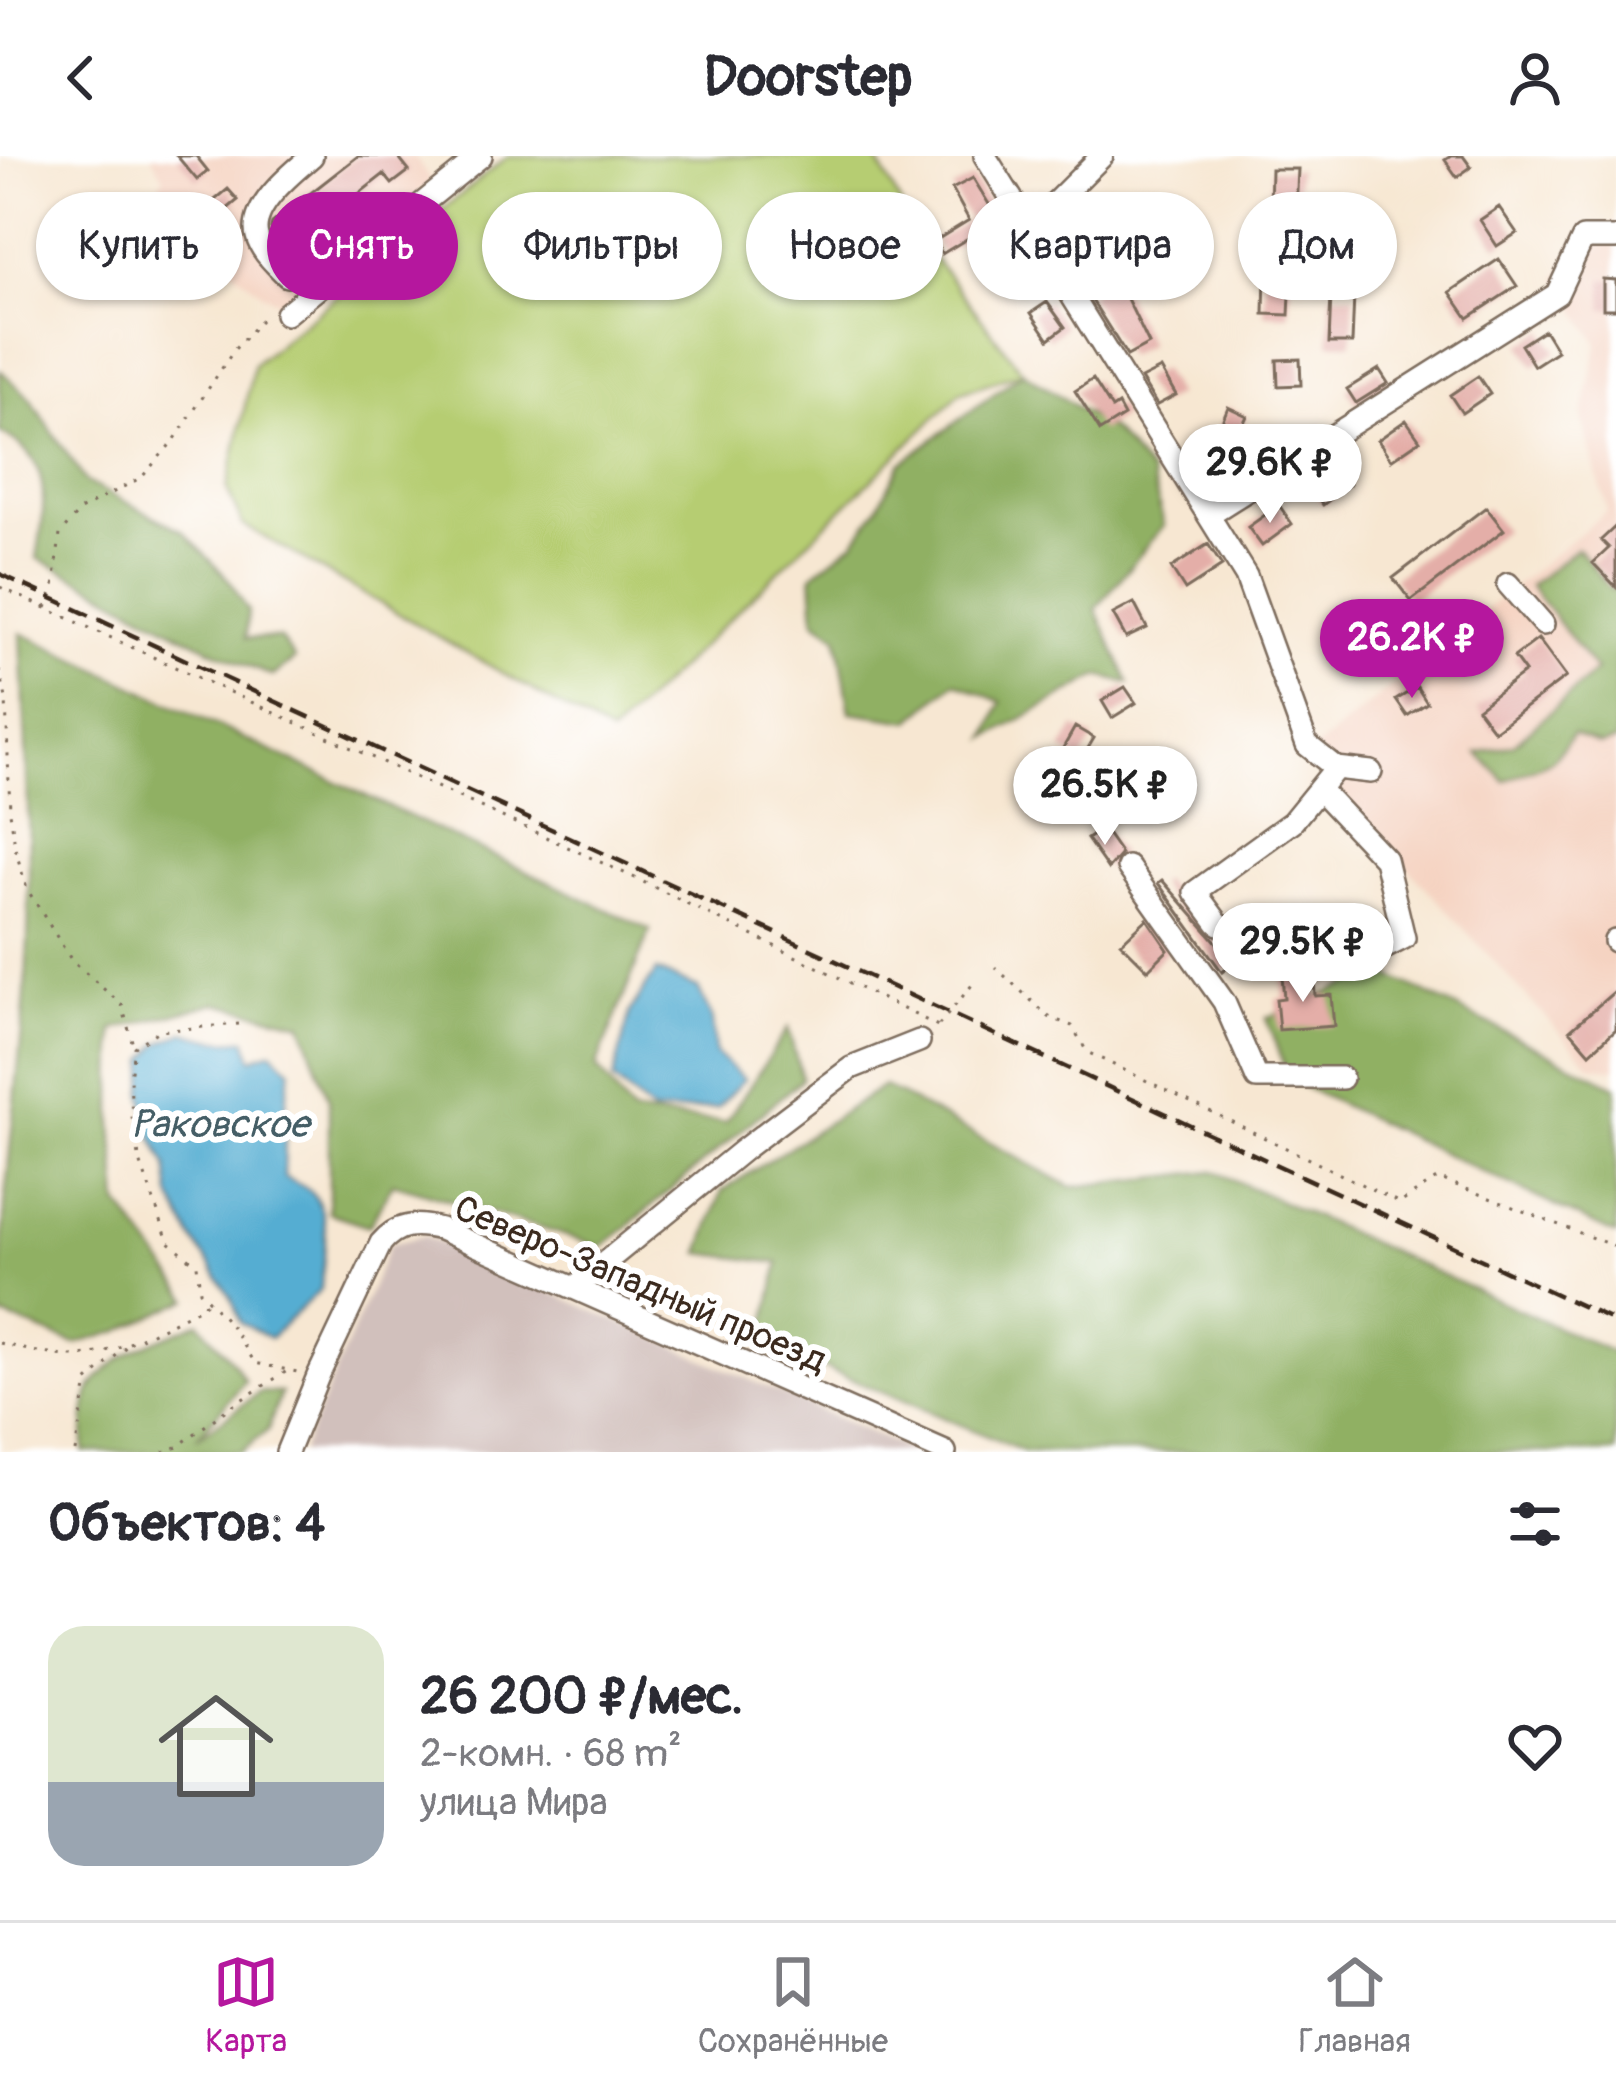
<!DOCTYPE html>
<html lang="ru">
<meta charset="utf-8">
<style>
body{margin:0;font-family:Pangolin,sans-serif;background:#f7f7f7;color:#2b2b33;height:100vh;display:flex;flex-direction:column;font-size:45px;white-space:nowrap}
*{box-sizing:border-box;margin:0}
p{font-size:39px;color:#7c7c81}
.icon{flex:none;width:66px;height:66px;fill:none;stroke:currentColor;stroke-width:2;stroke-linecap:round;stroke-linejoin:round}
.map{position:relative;height:1296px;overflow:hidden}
.panel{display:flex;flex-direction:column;background:#fff;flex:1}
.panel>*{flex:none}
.hud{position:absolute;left:36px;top:36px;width:1545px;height:108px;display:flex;gap:24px}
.price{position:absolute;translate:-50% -102px;padding:0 27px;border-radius:42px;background:#fff;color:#222;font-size:39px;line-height:78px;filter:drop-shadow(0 3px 6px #0008)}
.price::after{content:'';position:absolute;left:50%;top:72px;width:36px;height:27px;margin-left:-18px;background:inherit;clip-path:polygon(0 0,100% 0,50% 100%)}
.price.on{background:#b5179e;color:#fff}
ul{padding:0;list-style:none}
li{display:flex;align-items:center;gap:36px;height:300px;padding:0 48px}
li span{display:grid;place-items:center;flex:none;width:336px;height:240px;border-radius:36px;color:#555}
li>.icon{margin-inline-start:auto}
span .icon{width:144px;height:144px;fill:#fffc;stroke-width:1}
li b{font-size:51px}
h2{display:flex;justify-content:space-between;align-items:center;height:144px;padding:0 48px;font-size:51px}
.tag{padding:0 42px;border-radius:54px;background:#fff;box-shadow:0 3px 9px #0004;font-size:42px;line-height:108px}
.tag.on{background:#b5179e;color:#fff}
header{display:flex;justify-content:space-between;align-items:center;height:156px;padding:0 48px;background:#fff;font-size:54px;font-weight:700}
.tab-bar{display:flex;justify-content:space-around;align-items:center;height:168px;border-top:3px solid #e1e1e2;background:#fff;font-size:33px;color:#7c7c81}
.tab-bar a{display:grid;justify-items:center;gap:6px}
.tab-bar .on{color:#b5179e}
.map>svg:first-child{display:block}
</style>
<header><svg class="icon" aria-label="back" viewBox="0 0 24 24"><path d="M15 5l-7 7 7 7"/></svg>Doorstep<svg class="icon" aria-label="person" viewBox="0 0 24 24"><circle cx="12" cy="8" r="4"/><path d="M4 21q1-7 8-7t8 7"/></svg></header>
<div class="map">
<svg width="1616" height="1296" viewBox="0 0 1616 1296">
<rect width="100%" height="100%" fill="#fff"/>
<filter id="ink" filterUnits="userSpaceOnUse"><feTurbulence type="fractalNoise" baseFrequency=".00833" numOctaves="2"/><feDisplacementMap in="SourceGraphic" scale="24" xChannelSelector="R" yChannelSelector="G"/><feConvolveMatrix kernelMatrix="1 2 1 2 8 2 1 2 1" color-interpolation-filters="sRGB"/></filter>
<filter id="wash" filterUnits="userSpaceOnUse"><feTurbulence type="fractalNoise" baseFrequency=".004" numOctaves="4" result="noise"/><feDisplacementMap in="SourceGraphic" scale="48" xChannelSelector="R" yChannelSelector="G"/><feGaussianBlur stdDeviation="2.7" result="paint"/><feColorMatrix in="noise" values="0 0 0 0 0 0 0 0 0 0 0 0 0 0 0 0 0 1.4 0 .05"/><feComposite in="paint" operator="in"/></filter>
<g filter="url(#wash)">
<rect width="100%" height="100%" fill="#f7e7d2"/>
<!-- built -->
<path fill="#f5d3c1" d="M151,0H414L432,26L284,148L265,139L227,109L159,27L164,22Z
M1616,66V913L1590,909L1305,601L1607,355L1582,262L1598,188L1557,122Z"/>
<!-- industrial -->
<path fill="#d1c0bc" d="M424,1080L914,1296H301L390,1088Z"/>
<!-- green -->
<path fill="#b6cd72" stroke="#787c48" stroke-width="3" d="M508,0H875L920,84L1023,216L961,236L611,579L243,369L227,333L254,208Z"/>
<!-- forest -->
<path fill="#90b064" stroke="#666d41" stroke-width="3" d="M0,214L30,242L86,326L183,375L229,424L248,455L246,482H280L295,503L273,520C191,490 116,440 37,402C45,353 55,300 0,277Z
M1023,216L1113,275L1151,318L1164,369L1096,453L1129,527L1099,520L987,582L1002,546L955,526L910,565L850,556L837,480L815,464L812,419L854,386L878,351L900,308Z
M1577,392L1611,434L1616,431V585L1600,589L1573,578L1553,604L1505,625L1478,597L1514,588L1596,515L1530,430Z
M21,477L650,774L596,911L632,958L726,966L788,872L802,923L603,1091L393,1027L369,1070L329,1057V944L302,867L216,847L114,874L113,968L119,1048L189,1143L120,1175L75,1188L0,1159C0,1051 17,945 25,837C34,718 26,597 21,477Z
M1380,815L1616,930V1079L1289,924L1266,862Z
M884,930L1072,1031L1214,1015L1616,1198V1296H1025L762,1186L779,1107L700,1097L722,1035Z
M199,1166L232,1205L245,1225L196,1283L260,1236L281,1237L268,1274L241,1296H84C84,1277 83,1247 93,1230C114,1196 165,1182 199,1166Z"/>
<!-- water -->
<path fill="#54add2" stroke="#486c78" stroke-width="3" d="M656,815L698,832L712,863L715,897L744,923L717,952L652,957L613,924L630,856Z
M185,876C207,883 224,887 246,883L252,902L272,895L291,914C283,948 286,986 284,1021C291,1025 303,1029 310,1035C334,1059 323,1103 321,1133L270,1182L241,1167L231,1141L191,1080L171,1040L167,1010L151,978L143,939L146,904L159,888Z"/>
<g id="blocks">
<!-- building -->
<path fill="#e4aea8" d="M177,0H196L208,15L197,24Z
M358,0H397L409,15L392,28L384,18L315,72L330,93L304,113L271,72L272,67Z
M1451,0H1463L1471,11L1457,21L1445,4Z
M1271,13H1298L1296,54L1270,53Z
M973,22L1031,117L1020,125L996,88L988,93L978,76L942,98L935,85L969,64L952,33Z
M228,33L238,44L208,69L198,58Z
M1499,51L1517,77L1497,90L1480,64Z
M1336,53L1357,54L1356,94L1334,93Z
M1092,80L1102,98L1081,107L1072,91Z
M1499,103L1517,130L1468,162L1450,136Z
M1265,116L1291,117L1289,159L1264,158Z
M1117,122L1149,188L1127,200L1088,138Z
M1603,123L1616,124V153H1603Z
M1331,138L1354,139L1352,187H1329Z
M1047,146L1065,171L1049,183L1031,157Z
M1544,174L1557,195L1534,210L1521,189Z
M1300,203L1301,229L1278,230L1277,204Z
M1161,213L1176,239L1157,249L1141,223Z
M1379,213L1388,227L1356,247L1347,233Z
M1478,220L1490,238L1462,257L1450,239Z
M1093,223L1112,253L1118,249L1124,260L1100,275L1075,235Z
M1228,251L1247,260L1234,288L1216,280Z
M1406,264L1420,284L1391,304L1378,284Z
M1339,313L1350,328L1323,349L1305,325L1319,314L1326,323Z
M1279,349L1292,368L1262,390L1248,371Z
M1486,351L1504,374L1411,445L1393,422Z
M1616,370V431L1593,407L1609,392L1601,384Z
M1208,388L1222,410L1185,434L1171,412Z
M1134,447L1147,472L1126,482L1113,458Z
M1359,459L1375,482L1345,503L1329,480Z
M1538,483L1566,521L1494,575L1477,552L1525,516L1514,501Z
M1125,531L1136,547L1112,562L1102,545Z
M1417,531L1427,547L1407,560L1396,544Z
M1075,571L1094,582L1081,604L1062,594Z
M1103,672L1121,698L1108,713L1087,683Z
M1162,724L1234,806L1222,816L1158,727Z
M1147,763L1168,794L1148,814L1121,787Z
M1282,820H1314L1315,840L1331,839L1334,870L1279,874L1276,843L1284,842Z
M1616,834V873L1590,897L1570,874Z"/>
</g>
</g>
<g filter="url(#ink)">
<use href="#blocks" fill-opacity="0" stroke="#7d6c5d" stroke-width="3"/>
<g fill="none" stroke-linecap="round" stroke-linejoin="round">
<defs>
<path id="minor" d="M985,0L1246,420L1307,589L1336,612L1371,616
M1030,72L1102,0
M287,120C276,108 261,96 257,80C249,51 292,17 312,0
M286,158L481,0
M1208,359L1557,138L1583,82H1616
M1508,428L1543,468
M1319,633L1385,703L1404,782L1355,807L1280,804L1218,767L1195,736L1292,666L1336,612
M1128,711L1224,846L1257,922H1342
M1615,785H1616
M575,1131L743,994L851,912L919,885
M287,1296L318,1220L381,1087C398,1067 416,1067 440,1073L945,1296"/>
</defs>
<!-- minor casing -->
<use href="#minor" stroke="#7d6c5d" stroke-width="26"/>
<!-- path -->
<path stroke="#7d6c5d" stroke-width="3" stroke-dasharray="3 9" stroke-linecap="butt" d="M0,431L633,721L938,870
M46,452L54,432L60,378L80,354L142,321L175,283L234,194L261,164L266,163
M0,514L6,542L10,656L16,696L27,733L72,805L122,849L133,889
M995,811L1049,861L1072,870L1087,896L1400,1047L1438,1022L1616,1091
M239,868L158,875L134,891L130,923L132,962L140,1005L168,1085L197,1109L200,1135L233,1172L255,1207L302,1217
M939,869L972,829
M0,1187C24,1193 49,1200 74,1200C117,1199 160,1172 198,1153L207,1146
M75,1296L87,1226L131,1186
M163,1296L177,1291L230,1251L287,1215"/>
<!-- minor -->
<use href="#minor" stroke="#fff" stroke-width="21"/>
<!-- rail -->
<path stroke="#3b2a1e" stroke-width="4.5" stroke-dasharray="18 9" stroke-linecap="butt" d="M0,418L1616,1166"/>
</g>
</g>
<g text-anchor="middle" stroke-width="12" stroke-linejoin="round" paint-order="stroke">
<!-- street labels -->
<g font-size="36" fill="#3b2a1e" stroke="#fff">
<text transform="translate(641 1127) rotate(23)" y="13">Северо-Западный проезд</text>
</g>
<!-- water labels -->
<g font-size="39" font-style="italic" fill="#455e66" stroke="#fff">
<text x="220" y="981">Раковское</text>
</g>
</g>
</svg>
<b class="price" style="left:1270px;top:370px">29.6K ₽</b>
<b class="price on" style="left:1412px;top:545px">26.2K ₽</b>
<b class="price" style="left:1105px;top:692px">26.5K ₽</b>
<b class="price" style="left:1303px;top:849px">29.5K ₽</b>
<div class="hud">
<a class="tag">Купить</a>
<a class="tag on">Снять</a>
<a class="tag">Фильтры</a>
<a class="tag">Новое</a>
<a class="tag">Квартира</a>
<a class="tag">Дом</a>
</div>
</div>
<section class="panel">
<h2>Объектов: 4<svg class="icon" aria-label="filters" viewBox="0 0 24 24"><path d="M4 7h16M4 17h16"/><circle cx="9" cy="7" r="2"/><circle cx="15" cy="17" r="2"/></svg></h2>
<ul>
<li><span style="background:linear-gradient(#dfe7d0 65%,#9aa5b1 0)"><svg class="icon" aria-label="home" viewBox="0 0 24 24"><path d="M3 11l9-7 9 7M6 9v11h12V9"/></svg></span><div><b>26 200 ₽/мес.</b><p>2-комн. · 68 m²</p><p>улица Мира</p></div><svg class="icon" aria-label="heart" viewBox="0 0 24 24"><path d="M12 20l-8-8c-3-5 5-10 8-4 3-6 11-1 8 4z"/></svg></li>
</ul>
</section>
<nav class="tab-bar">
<a class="on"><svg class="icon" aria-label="map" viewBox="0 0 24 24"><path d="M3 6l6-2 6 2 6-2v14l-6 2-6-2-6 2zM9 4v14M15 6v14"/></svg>Карта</a>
<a><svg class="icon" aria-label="saved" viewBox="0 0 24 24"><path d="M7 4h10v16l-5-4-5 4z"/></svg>Сохранённые</a>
<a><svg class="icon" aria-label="home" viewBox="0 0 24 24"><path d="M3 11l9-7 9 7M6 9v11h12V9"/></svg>Главная</a>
</nav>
